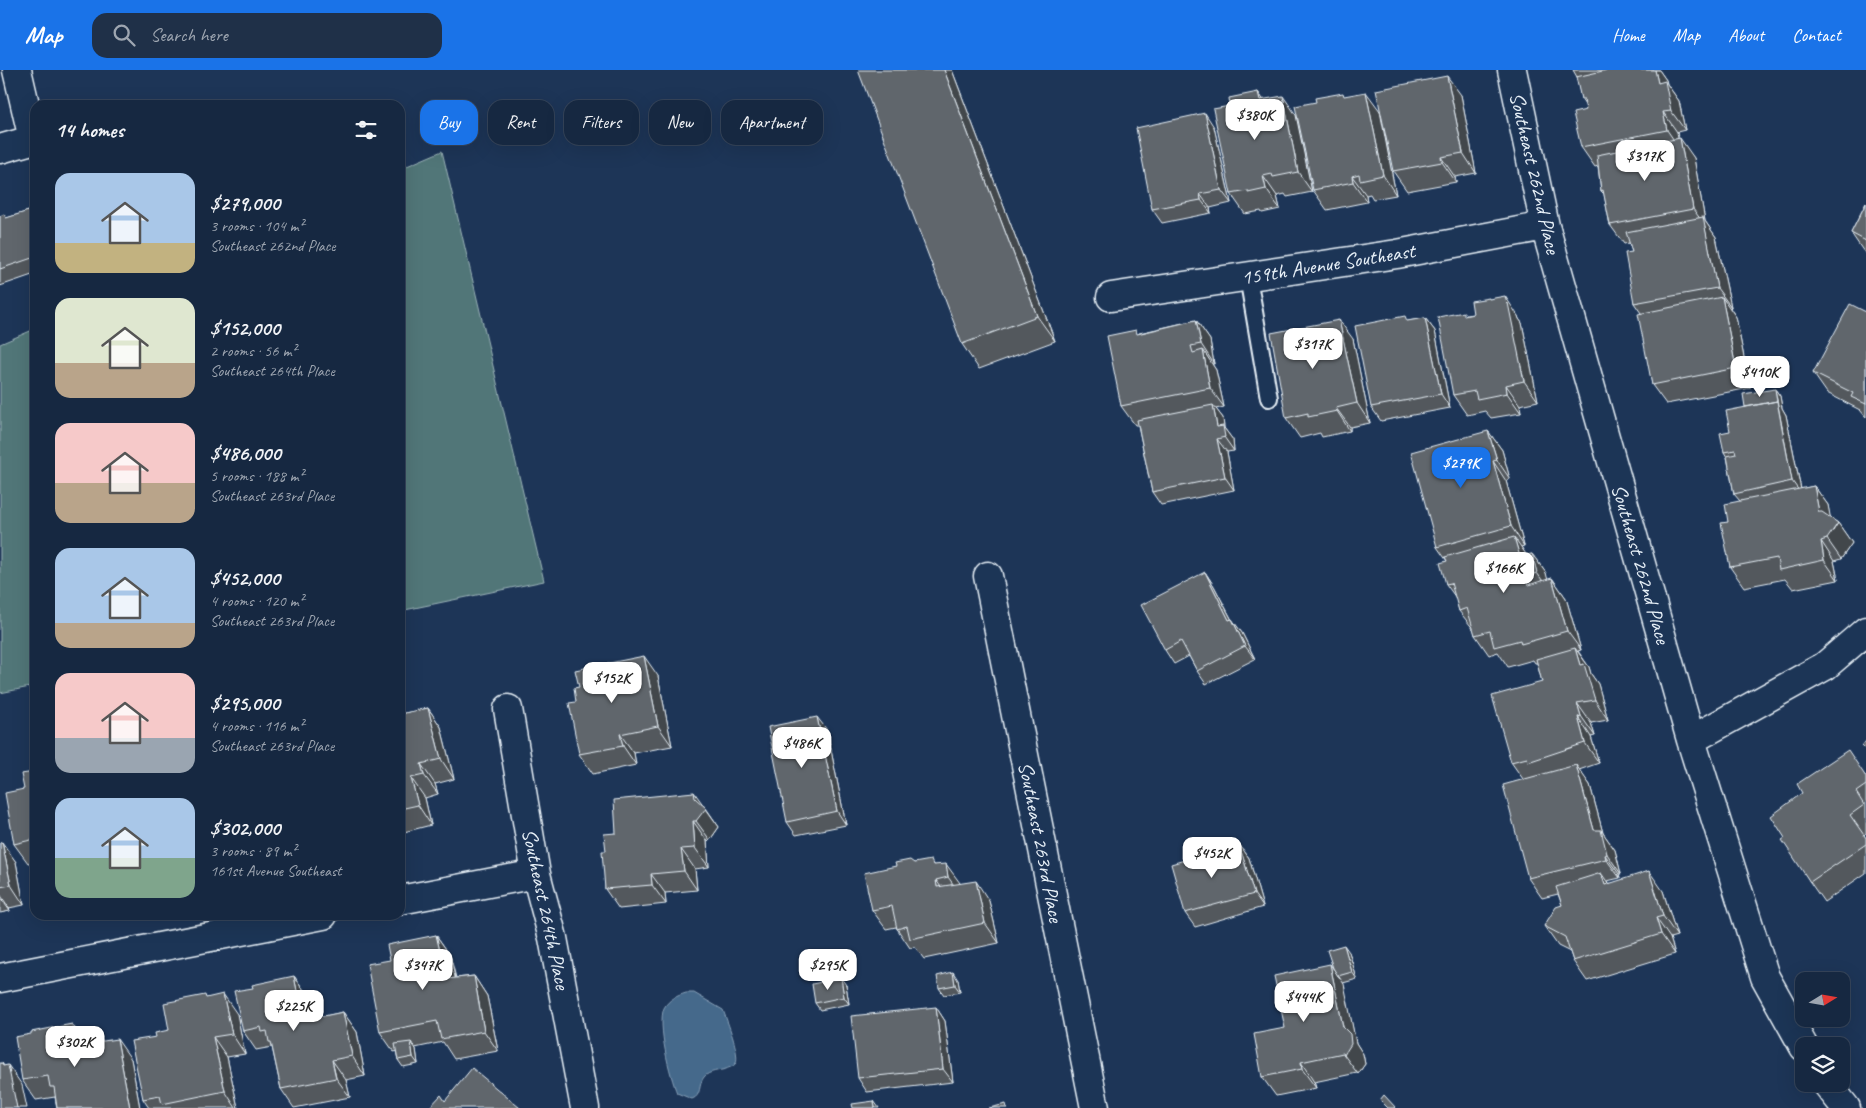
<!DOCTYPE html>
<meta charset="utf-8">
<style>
body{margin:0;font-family:Caveat,sans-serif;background:#1f3048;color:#f1f3f6;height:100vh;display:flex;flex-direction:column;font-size:19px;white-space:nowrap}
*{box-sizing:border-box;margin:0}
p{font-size:16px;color:#9ea6b1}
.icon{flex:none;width:28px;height:28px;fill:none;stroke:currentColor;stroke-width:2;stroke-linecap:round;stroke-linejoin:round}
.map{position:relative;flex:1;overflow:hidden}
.sheet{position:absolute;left:30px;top:30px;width:375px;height:820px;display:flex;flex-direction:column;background:#162841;border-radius:15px;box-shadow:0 5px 20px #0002,0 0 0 1px #35445a}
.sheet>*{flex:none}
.top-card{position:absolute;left:420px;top:30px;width:475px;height:45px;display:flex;gap:10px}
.needle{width:32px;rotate:79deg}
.buttons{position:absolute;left:1795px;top:902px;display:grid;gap:10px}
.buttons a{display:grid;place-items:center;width:55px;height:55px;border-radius:10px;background:#162841;box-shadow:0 5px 20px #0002,0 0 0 1px #35445a;font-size:25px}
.price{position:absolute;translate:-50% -42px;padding:0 11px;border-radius:10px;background:#fff;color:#222;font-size:16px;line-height:32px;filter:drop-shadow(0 1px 2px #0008)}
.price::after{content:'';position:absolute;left:50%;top:30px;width:15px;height:11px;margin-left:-8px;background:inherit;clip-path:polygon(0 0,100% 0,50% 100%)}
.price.active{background:#1a73e8;color:#fff}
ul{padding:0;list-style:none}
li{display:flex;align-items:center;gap:15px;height:125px;padding:0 25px}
li span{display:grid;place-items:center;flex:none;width:140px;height:100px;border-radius:15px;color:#555}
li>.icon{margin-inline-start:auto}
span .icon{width:60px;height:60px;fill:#fffc;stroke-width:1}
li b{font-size:21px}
h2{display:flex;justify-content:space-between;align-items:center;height:60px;padding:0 25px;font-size:21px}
.pill{padding:0 18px;border-radius:15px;background:#162841;box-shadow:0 5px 20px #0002,0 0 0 1px #35445a;font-size:18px;line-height:45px}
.pill.active{background:#1a73e8;color:#fff}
header{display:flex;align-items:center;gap:30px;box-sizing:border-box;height:70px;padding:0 25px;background:#1a73e8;color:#fff}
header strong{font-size:24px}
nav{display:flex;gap:28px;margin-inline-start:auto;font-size:18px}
.search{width:350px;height:45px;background:#1f3048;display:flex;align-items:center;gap:12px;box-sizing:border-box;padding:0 18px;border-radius:15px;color:#9ea6b1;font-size:19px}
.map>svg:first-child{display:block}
</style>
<header>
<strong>Map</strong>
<div class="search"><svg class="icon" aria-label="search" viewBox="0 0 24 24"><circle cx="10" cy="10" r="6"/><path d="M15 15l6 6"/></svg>Search here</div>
<nav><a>Home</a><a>Map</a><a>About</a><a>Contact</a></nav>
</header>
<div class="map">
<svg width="1866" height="1038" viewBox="0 0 1866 1038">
<rect width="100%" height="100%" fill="#1d3557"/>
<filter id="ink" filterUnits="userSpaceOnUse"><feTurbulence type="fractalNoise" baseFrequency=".02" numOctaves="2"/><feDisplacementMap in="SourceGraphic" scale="10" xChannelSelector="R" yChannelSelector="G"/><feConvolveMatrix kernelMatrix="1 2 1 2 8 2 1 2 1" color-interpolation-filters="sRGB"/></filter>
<g filter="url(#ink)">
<!-- green -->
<path fill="#517678" stroke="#9cb4b8" d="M442,81L544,511L400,541V99Z
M35,259V616L0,623V274Z"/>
<!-- water -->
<path fill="#44698b" stroke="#869fb7" d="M686,923H694L723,940C727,951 740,983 736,993C733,997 730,997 726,999C719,1001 709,1001 704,1007C698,1014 702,1026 692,1029L677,1023C670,1006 657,955 664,938C669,929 677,926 686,923Z"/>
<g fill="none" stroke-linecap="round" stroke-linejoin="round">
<defs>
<path id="lane" d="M1248,207L1269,328"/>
<path id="street" d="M17,0L33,69
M1512,0L1545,156L1691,670L1765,907L1804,977
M0,79L35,69
M1111,227L1397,184L1545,156
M988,506L1095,1038
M508,639L536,804L553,868L585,1038
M1691,670L1825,596L1866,561
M400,830L536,804
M0,908L323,845
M1827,1014L1846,1038"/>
</defs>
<!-- lane casing -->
<use href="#lane" stroke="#e8f1f8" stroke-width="20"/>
<!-- street casing -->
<use href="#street" stroke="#e8f1f8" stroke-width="31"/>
<!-- lane -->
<use href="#lane" stroke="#1d3557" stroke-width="16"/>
<!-- street -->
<use href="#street" stroke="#1d3557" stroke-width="28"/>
</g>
<!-- wall -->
<path fill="#53585d" stroke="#e8f1f8" d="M952,0L1055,271L979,299L962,274Z
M1573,0H1659L1666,10L1667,14L1679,31L1685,60L1677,62L1678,69L1694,88L1705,151L1716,167L1731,237L1730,238L1736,247L1750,318L1666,334L1652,315L1641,243L1634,233L1632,182L1629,173L1624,174L1610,155L1604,124L1601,121L1598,96L1595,97L1581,77L1586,40L1585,35L1581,29L1577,7Z
M1258,22L1263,30L1296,45L1312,122L1287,127L1285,124L1277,126L1280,139L1262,143L1261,141L1245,144L1231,124L1230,36Z
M1461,25L1476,103L1455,107L1456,112L1407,121L1393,101Z
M1346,26L1380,41L1396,125L1373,129L1370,124L1366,125L1367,132L1327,140L1313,120Z
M1214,57L1231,133L1210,138L1211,143L1162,153L1152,139Z
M1866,133V183L1864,182L1851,163Z
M35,139V204L0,216V146L7,148Z
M1490,229L1518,246L1519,249L1522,253L1538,331L1520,335L1521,343L1491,348L1485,341L1467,345L1453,325L1466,245L1473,244Z
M1866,242V347L1860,340L1827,323L1813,303Z
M1425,248L1435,261L1450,338L1381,351L1371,337L1408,251Z
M1196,250L1210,270L1214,294H1212L1216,300L1224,337L1216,339L1223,348L1224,358L1233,370L1234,381L1227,382L1234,420L1161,435L1152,422L1138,355H1135L1121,336L1139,263Z
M1353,269L1370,353L1350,357V361L1322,367L1320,363L1300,368L1286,348Z
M1775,319L1780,326L1782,338L1786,345L1801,419L1814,416L1828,435L1830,448L1838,453L1852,473L1841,489L1834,491L1838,510L1793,519L1785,509L1744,517L1730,497L1728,452L1740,431L1734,424L1727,387L1724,382L1730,361L1745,337Z
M1488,361L1502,380L1510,409L1506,411L1524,476L1521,477L1526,485L1532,484L1546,503L1547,510L1552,508L1566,528L1581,580L1578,581L1589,597L1591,604L1598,614L1608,650L1591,653L1595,666L1591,667L1599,693L1579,700L1590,715L1603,763L1615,780L1621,804H1619L1620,808L1607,811L1609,813L1663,821L1677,866L1670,868L1675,884L1587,911L1573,891L1570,882L1558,876L1544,856L1562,835L1558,824L1542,828L1528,808L1523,709L1511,692L1542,612L1537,593H1535L1533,590L1508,597L1498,582L1489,585L1475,565L1474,560L1459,541L1456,528L1446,514L1447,491L1437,477Z
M1205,502L1214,516L1232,550L1242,563L1255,589L1206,614L1197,601L1189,586L1174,594L1165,580Z
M658,606L672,676L634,683L636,695L593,704L579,684L576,632Z
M428,638L441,657L454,709L435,714L438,724L425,728L431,755L400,763V644Z
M827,660L846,755L796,765L787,752Z
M35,702V792L28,793L14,774L24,719Z
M1866,707V763L1864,765L1866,768V803L1824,832L1810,812L1785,768Z
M704,736L706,738L719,757L710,770L707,771L709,797L695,799L697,820L665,823L666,834L619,839L605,819L606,781L616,763Z
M0,773L16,792L24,835L9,838L10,841L0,843Z
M1239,774L1249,788L1263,837L1195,857L1185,843Z
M914,793L934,795L960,814L989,831L999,873L924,889L915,877L910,878L896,857L886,859L872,840L896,796Z
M436,865L450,885L456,908L474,906L487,926L498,981L454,989L443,972L415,978L416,979L418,994L403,997L398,990L396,981L394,982L380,962L390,890Z
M1349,882L1357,909L1343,913L1356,973L1363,984L1365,994L1358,1004L1357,1003L1314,1012L1316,1018L1276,1026L1262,1007L1285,958L1333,898Z
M294,906L308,926L311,944L316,948L343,942L357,962L365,1006L346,1010L350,1027L294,1038L281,1019L272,977L256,980L243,961Z
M958,910L960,922L944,925L939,918Z
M846,915L849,934L820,940L815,933Z
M207,928L237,944L245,984L227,987L238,1038H149L143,1029L156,967L169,960Z
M936,937L945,951L953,1012L867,1022L858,1008Z
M86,973L131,989L140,1038H57L55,1027L36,1030L22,1010Z"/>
<!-- shaded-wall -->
<path fill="#43474c" stroke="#e8f1f8" d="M944,0H952L1055,271L1037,246Z
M1655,0H1659L1666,10L1667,14L1679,31L1685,60L1671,41L1658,13Z
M1447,6L1461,25L1476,103L1463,83Z
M1258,22L1272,42L1260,30Z
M1366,22L1380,41L1396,125L1383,105Z
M1283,26L1296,45L1312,122L1298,102Z
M1663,42L1677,62L1680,79L1667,60Z
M1205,43L1214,57L1231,133L1221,120Z
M1680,68L1694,88L1705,151L1716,167L1731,237L1717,218L1704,154L1693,139Z
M1441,87L1455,107L1456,112L1442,92Z
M1263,106L1277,126L1280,139L1266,119Z
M1352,106L1366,125L1367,132L1353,112Z
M1200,124L1210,138L1211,143L1201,130Z
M1505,226L1518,246L1519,249L1522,253L1538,331L1524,311Z
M1722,227L1736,247L1750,318L1736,298Z
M1425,248L1435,261L1450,338L1441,324Z
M1196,250L1210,270L1214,294L1201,274Z
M1339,250L1353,269L1370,353L1357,333Z
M1203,280L1216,300L1224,337L1210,318Z
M1506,315L1520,335L1521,343L1507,323Z
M1775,319L1780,326L1782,338L1786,345L1802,425L1792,411L1778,335Z
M1213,335L1223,348L1224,358L1233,370L1234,381L1217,357Z
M1336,338L1350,357V361L1337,341Z
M1488,361L1502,380L1510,409L1497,390Z
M1217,369L1227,382L1234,420L1225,407Z
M1493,391L1506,411L1524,476L1511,456Z
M1814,416L1828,435L1833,461L1838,453L1852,473L1841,489L1827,469L1819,442Z
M1514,467L1528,487H1520Z
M1821,471L1834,491L1838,510L1824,490Z
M1532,484L1546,503L1551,522L1537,503Z
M1205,502L1214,516L1239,564L1229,550Z
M1525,506L1539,526L1528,515Z
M1552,508L1566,528L1581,580L1567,561Z
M1232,549L1242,563L1255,589L1245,576Z
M1575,578L1589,597L1591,604L1598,614L1608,650L1595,630L1580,595Z
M644,586L658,606L672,676L658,656Z
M1577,633L1591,653L1595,666L1581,646Z
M428,638L441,657L454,709L441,689Z
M817,647L827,660L846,755L837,741Z
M1578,647L1591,667L1599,693L1585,673Z
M620,664L634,683L636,695L623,676Z
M421,694L435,714L438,724L424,705Z
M1576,695L1590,715L1603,763L1615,780L1621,804L1607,784L1594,760Z
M411,708L425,728L431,755L418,735Z
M694,722L719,757L710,770L696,751Z
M693,751L707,771L709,797L695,778Z
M2,772L16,792L24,835L11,815Z
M1239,774L1249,788L1263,837L1254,824Z
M681,779L695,799L697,820L684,801Z
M1605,785L1619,804L1620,808L1606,789Z
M946,794L960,813L962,826L948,807Z
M1649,801L1663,821L1677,866L1663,846Z
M1601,803L1615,823L1605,815Z
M651,804L665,823L666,834L652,815Z
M936,810L950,830L937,817Z
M976,811L989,831L999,873L985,853Z
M0,824L9,838L10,841L0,827Z
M1656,848L1670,868L1675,884L1661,864Z
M436,865L450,885L460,929L447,909Z
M1344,875L1349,882L1357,909L1352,902Z
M1330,894L1344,914L1356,973L1363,984L1365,994L1358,1004L1344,985L1343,957Z
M953,902L958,910L960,922L955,915Z
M294,906L308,926L316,965L302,946Z
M474,906L487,926L498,981L484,961Z
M841,908L846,915L849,934L844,927Z
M223,924L237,944L245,984L232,964Z
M936,937L945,951L953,1012L943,999Z
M343,942L357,962L365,1006L352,986Z
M72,954L86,973L76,975Z
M213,967L227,987L238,1038H236L225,1021Z
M117,969L131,989L140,1038H130Z
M411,972L416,979L418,994L413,987Z
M332,990L346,1010L350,1027L336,1008Z
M1301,992L1314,1012L1316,1018L1302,999Z
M2,993L10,1004L8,995L22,1015L27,1038H17Z
M874,1031L879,1038H875Z"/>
<!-- building -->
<path fill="#60666c" stroke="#e8f1f8" d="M858,0H944L1037,246L962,274Z
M1607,0H1655L1658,13L1665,11L1671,41L1663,42L1667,60L1581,77L1573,43L1586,40L1584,29H1581L1576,7Z
M1447,6L1463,83L1441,87L1442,92L1393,101L1376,20Z
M1258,22L1260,30L1283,26L1298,102L1273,107L1272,104L1263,106L1266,119L1248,123V121L1231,124L1213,39L1230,36L1229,28Z
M1366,22L1383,105L1360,110L1359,104L1352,106L1353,112L1313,120L1295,36L1316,32L1315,28L1343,23L1344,26Z
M1205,43L1221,120L1200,124L1201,130L1152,139L1136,58Z
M1680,68L1693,139L1610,155L1603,120L1601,121L1597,85Z
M1866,133V171L1851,163Z
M35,139V187L0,199V146L4,144L6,148Z
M1703,147L1717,218L1634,233L1625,183L1632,182L1626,162Z
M1505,226L1507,234L1508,233L1524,311L1506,315L1507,323L1477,329L1475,321L1453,325L1438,247L1464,242V246L1473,244L1471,231L1489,228V229Z
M1722,227L1736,298L1652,315L1638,244Z
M1850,234L1866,242V334L1851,327L1853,323L1813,303Z
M1405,246L1407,251L1425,248L1441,324L1371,337L1355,256Z
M1196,250L1201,274L1191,276L1193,283L1203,280L1210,318L1121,336L1107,266L1136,260L1137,264Z
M1339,250L1357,333L1336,338L1337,341L1308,347V343L1286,348L1271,263Z
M1775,319L1777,331L1745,337L1743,324Z
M1777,331L1792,411L1734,424L1727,386L1736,384L1735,380L1724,382L1720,363L1730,361L1726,341Z
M1213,335L1217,357L1223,356L1225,367L1217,369L1225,407L1152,422L1137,350Z
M1488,361L1497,390L1493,391L1511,456L1437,477L1411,382Z
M1814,416L1819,442H1822L1838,453L1827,469L1821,471L1824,490L1779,500L1777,488L1730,497L1721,453L1728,452L1725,434Z
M1514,467L1520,487L1532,484L1537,503L1525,506L1528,515L1552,508L1567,561L1521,574L1520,570L1494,577L1490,561L1475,565L1467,538L1459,541L1451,513L1446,514L1440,493L1447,491L1445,487Z
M1205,502L1229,550L1232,549L1245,576L1197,601L1181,571L1165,580L1141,535Z
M1575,578L1580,595L1584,594L1595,630L1577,633L1581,646L1578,647L1585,673L1528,692L1527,688L1511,692L1492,626L1542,612L1536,589Z
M644,586L658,656L620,664L623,676L579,684L569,633L576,632L574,618L579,617L575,600Z
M428,638L441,689L421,694L424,705L411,708L418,735L400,739V644Z
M817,647L837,741L787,752L768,657Z
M1866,671V680L1862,676Z
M1848,680L1866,707V715L1856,722L1864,735L1850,745L1866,768V774L1810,812L1782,770L1785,768L1771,746L1802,723L1797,714Z
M1576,695L1594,760H1601L1607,784L1605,785L1606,789L1528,808L1503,715Z
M35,702V770V769L14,774L5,723L24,719L21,704Z
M694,722L695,728L706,738L696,751H693L695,778L681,779L684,801L651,804L652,815L605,819L602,781H606L604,764L616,763L614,730Z
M2,772L11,815L0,817V773Z
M1239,774L1254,824L1185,843L1171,794Z
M910,790L914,793L931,790L933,795L946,794L948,807L936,810L937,817L976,811L985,853L910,869L907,856L897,859L892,836L872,840L864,803L896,796L895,793Z
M1649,801L1663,846L1656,848L1661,864L1573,891L1565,867L1544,856L1556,837L1562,835L1556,817L1601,803L1605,815Z
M436,865L447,909L474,906L484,961L441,969L437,951L380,962L367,894L390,890L387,875Z
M1344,875L1352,902L1338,906L1333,898L1327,880Z
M1330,894L1343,957L1350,964L1351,974L1344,985L1343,983L1301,992L1302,999L1262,1007L1254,964L1285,958L1274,906Z
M953,902L955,915L939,918L937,906Z
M294,906L302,946L313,943L314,948L343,942L352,986L332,990L336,1008L281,1019L271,972H269L267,961L262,962L261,957L243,961L234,921L253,918L252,915Z
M841,908L844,927L815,933L812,914Z
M223,924L232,964L213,967L225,1021L162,1034L160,1026L143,1029L131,971L156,967L155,963L169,960L164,933L205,925L206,928Z
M936,937L943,999L858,1008L851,946Z
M72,954L76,975L117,969L130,1038H57L54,1017H50L48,1006L22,1010L15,967L31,964V962Z
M411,972L413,987L398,990L395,974Z
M0,993H2L3,996L8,995L17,1038H0Z
M472,998L520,1038H429L441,1025L445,1031Z
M1384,1025L1396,1038H1388L1380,1030Z
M874,1031L875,1038H853L852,1034Z
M1006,1034L1007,1038H989Z"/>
</g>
<g text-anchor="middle" stroke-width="5" stroke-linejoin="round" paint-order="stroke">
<!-- street labels -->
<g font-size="21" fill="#e8f1f8" stroke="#1d3557">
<text transform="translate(1535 103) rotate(77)" y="7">Southeast 262nd Place</text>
<text transform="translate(1328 194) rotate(-9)" y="7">159th Avenue Southeast</text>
<text transform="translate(1641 494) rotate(74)" y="7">Southeast 262nd Place</text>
<text transform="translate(1041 772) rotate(79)" y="7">Southeast 263rd Place</text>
<text transform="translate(546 839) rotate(78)" y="7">Southeast 264th Place</text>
</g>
</g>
</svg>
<div class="buttons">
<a><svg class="needle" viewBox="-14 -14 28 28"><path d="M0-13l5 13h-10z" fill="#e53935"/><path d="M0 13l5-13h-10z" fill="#9ea6b1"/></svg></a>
<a><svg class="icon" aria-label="layers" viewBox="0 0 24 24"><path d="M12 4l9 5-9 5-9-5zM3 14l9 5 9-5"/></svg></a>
</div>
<b class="price" style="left:1255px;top:71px">$380K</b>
<b class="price" style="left:1645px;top:112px">$317K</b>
<b class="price" style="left:1313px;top:300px">$317K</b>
<b class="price" style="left:1760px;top:328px">$410K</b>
<b class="price active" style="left:1461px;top:419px">$279K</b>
<b class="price" style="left:1504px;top:524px">$166K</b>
<b class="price" style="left:612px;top:634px">$152K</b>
<b class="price" style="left:802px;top:699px">$486K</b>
<b class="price" style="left:1212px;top:809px">$452K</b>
<b class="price" style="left:423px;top:921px">$347K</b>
<b class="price" style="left:828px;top:921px">$295K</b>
<b class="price" style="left:1304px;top:953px">$444K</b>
<b class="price" style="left:294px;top:962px">$225K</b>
<b class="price" style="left:75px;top:998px">$302K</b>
<div class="top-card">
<a class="pill active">Buy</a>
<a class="pill">Rent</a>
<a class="pill">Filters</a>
<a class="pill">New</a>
<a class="pill">Apartment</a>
</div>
<section class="sheet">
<h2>14 homes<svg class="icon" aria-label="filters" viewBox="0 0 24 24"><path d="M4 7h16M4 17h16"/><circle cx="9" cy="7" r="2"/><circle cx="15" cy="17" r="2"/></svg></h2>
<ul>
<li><span style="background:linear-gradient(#a9c7e8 70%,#c2b280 0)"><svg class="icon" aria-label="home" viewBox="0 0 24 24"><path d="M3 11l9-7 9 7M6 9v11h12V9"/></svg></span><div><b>$279,000</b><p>3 rooms · 104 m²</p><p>Southeast 262nd Place</p></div></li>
<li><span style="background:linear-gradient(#dfe7d0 65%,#b9a48a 0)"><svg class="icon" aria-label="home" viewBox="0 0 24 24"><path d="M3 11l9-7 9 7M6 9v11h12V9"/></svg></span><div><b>$152,000</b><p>2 rooms · 56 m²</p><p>Southeast 264th Place</p></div></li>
<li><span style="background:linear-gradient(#f6c9c9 60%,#b9a48a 0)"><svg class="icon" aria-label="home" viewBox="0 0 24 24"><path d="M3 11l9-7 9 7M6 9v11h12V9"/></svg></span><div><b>$486,000</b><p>5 rooms · 188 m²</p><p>Southeast 263rd Place</p></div></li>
<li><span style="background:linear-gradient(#a9c7e8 75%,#b9a48a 0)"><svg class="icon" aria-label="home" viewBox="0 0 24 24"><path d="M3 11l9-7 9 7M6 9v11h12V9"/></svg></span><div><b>$452,000</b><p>4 rooms · 120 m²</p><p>Southeast 263rd Place</p></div></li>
<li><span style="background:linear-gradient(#f6c9c9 65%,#9aa5b1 0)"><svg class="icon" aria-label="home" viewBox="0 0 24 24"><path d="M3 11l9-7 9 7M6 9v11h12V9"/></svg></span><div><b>$295,000</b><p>4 rooms · 116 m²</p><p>Southeast 263rd Place</p></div></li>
<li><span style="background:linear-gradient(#a9c7e8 60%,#7fa58c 0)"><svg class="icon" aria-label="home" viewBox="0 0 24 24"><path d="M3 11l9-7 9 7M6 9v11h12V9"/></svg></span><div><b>$302,000</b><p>3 rooms · 89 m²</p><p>161st Avenue Southeast</p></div></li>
</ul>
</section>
</div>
